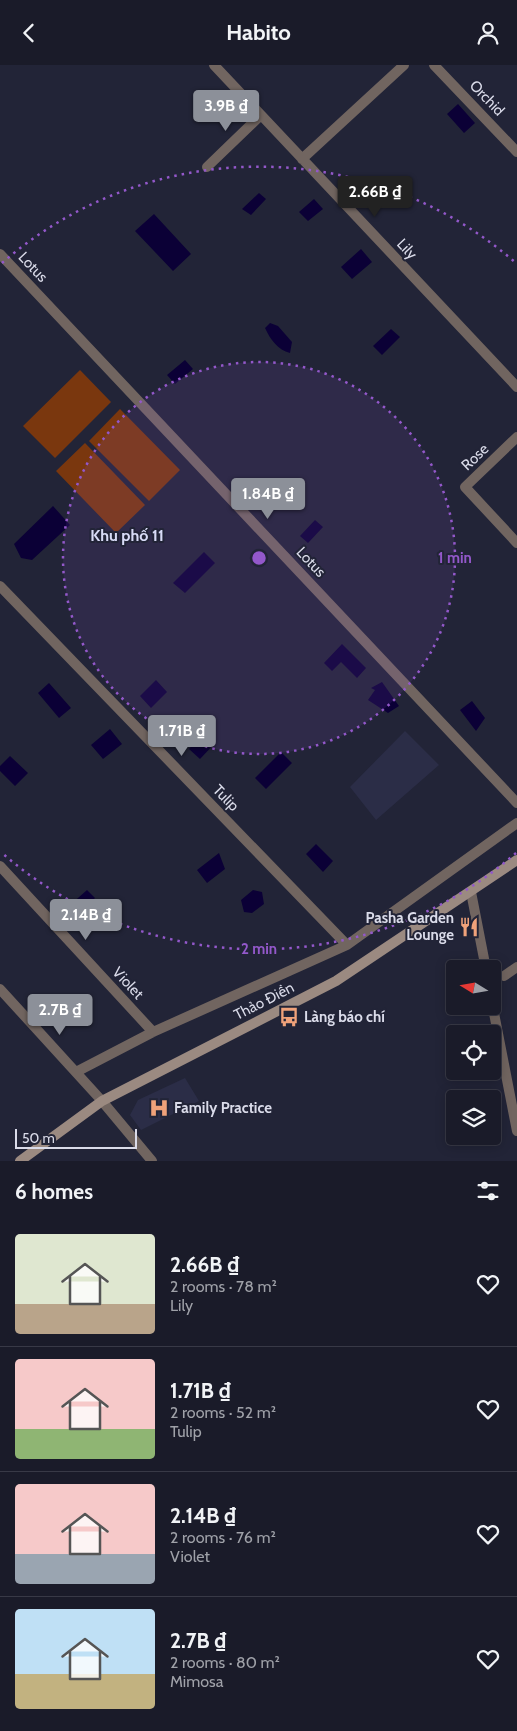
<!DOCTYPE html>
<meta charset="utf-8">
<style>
body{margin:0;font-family:Cabin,sans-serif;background:#272835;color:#f1f3f6;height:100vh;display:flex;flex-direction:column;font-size:19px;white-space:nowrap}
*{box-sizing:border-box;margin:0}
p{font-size:16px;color:#9fa1a8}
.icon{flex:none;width:28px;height:28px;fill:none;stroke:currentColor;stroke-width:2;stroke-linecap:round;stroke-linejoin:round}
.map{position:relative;height:1096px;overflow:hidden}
.side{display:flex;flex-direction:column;background:#1a1b29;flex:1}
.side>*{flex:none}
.needle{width:32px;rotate:281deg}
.tools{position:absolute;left:446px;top:895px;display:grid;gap:10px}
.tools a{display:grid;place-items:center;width:55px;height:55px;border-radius:5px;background:#1a1b29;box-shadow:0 2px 12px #0003,0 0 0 1px #383946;font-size:25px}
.scale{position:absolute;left:15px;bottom:12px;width:122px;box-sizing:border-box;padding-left:5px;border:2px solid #dadbe9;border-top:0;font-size:14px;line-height:18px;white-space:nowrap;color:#dadbe9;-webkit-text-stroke:4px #222437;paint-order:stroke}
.price{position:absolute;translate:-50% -42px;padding:0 11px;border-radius:5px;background:#8c9099;color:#fff;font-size:16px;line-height:32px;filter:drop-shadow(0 1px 2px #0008)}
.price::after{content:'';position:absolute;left:50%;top:30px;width:15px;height:11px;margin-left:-8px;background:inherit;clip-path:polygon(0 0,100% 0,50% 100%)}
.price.active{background:#222;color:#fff}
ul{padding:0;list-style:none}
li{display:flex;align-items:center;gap:15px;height:125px;padding:0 15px}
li+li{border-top:1px solid #383946}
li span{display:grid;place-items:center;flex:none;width:140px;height:100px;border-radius:5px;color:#555}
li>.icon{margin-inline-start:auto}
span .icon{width:60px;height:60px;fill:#fffc;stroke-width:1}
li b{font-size:21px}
h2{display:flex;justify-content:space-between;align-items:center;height:60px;padding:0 15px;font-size:21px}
header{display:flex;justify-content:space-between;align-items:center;height:65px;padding:0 15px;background:#1a1b29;font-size:22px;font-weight:700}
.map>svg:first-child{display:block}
</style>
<header><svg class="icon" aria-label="back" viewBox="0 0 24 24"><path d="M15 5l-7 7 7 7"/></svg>Habito<svg class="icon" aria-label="person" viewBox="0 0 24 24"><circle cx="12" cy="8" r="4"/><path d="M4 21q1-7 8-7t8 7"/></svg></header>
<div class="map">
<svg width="517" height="1096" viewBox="0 0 517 1096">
<rect width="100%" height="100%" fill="#222437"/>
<!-- built -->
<path fill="#2b2d47" d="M405,666L439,700L376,755L350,722Z
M185,1013L199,1036L141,1065L130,1050L138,1035Z"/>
<!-- pitch -->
<path fill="#7a370e" d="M80,305L111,337L55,393L23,361Z
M120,344L180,405L149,436L89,376Z
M85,378L145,440L116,468L56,406Z"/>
<!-- water -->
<path fill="#0b0036" d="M458,39L475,58L464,68L447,49Z
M259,128L266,134L251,150L242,144Z
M314,134L323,144L308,156L299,147Z
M154,149L191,189L173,206L135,166Z
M361,184L372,197L352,214L341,202Z
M270,258L278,261L292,277L290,288C278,285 270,274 265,263Z
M391,264L400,272L382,290L373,281Z
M185,295L193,304L175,319L167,310Z
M53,441L70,460L32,495L21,493L14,479Z
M315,455L323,462L308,478L300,471Z
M204,487L215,498L185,528L173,518Z
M342,579L366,603L357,613L341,597L332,606L324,598Z
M156,615L167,627L151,643L140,631Z
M382,617L399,641L388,648L368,635L375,625L371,623Z
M49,618L71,643L59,653L38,628Z
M472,636L485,653L476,666L460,645Z
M110,664L122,679L103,694L91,680Z
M204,667L216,677L200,694L189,684Z
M281,687L292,698L266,724L255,713Z
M10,691L28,708L15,721L0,706V701Z
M316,779L333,796L323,807L306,789Z
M219,788L225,804L207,818L197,805Z
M87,825L95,833L77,850L69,841Z
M253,825L262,827L264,839L252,848L244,847L241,835Z"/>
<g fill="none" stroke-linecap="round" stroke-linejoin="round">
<!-- street -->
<path stroke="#716560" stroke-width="10" d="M214,0L517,322
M434,0L517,87
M302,94L404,0
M207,102L261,50
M0,189L517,738
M517,372L465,422L517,478
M0,521L347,880
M0,801L153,967
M471,827L486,904
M504,911L517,902
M0,924L102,1036L152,1096
M492,938L517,1066
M76,1007L153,967L347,880L517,758"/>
<!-- secondary -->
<path stroke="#9b8a81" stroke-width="10" d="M20,1096L102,1036L336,916L517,795"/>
</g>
<!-- distance rings -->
<circle cx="259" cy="493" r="196" fill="#9358ca" fill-opacity=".12"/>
<g fill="none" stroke="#9358ca" stroke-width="2.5" stroke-dasharray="2.5 5">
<circle cx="259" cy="493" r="196"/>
<path d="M516 788A391 391 0 0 1 2 788M2 198A391 391 0 0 1 516 198"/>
</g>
<!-- icons -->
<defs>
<symbol id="restaurant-bare" viewBox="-9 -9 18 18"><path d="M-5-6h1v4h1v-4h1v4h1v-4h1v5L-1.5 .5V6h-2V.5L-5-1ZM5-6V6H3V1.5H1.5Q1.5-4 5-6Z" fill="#f0a27a" stroke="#222437" stroke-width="2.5" paint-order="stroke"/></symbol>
<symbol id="bus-bare" viewBox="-9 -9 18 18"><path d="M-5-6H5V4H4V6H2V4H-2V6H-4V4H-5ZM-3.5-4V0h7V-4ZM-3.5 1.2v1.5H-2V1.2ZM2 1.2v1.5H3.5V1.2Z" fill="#f0a27a" stroke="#222437" stroke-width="2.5" paint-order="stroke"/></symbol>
<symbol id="hospital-bare" viewBox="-9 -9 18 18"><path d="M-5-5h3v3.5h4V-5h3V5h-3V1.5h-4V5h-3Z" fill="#f0a27a" stroke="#222437" stroke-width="2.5" paint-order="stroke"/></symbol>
</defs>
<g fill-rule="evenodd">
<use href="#restaurant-bare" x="455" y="848" width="28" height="28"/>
<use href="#bus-bare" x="275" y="938" width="28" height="28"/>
<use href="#hospital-bare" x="145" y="1029" width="28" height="28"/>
</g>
<g text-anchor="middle" stroke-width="4" stroke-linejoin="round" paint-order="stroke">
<!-- street labels -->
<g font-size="15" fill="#dadbe9" stroke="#222437">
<text transform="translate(487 33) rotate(46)" y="5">Orchid</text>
<text transform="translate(407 184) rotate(47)" y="5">Lily</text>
<text transform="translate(33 202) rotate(47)" y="5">Lotus</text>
<text transform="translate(475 392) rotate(-44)" y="5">Rose</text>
<text transform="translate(311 497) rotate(47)" y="5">Lotus</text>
<text transform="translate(226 733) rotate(46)" y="5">Tulip</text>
<text transform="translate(128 918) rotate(47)" y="5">Violet</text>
<text transform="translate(264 936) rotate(-27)" y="5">Thảo Điền</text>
</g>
<!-- poi labels -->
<g font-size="15" font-weight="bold" fill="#dadbe9" stroke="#222437" text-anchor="start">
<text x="454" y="858" text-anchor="end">Pasha Garden<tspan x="454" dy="17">Lounge</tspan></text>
<text x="304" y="957">Làng báo chí</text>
<text x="174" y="1048">Family Practice</text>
</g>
<!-- neighbourhood labels -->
<g font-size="16" font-weight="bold" fill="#d8dbf6" stroke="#222437">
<text x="127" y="476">Khu phố 11</text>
</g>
</g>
<circle cx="259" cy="493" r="8" fill="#9358ca" stroke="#222437" stroke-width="2.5"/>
<g font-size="15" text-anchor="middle" font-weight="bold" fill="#9358ca" stroke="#222437" stroke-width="4" stroke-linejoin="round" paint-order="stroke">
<text x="455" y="498">1 min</text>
<text x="259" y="889">2 min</text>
</g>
</svg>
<div class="tools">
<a><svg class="needle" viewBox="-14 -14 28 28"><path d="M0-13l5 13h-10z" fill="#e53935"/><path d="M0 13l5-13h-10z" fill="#9fa1a8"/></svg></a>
<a><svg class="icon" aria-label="locate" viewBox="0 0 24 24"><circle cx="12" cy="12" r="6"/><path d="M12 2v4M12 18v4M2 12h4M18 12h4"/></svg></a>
<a><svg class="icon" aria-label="layers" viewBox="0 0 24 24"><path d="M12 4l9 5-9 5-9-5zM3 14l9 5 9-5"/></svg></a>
</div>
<div class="scale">50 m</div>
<b class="price" style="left:226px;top:67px">3.9B ₫</b>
<b class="price active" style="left:375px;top:153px">2.66B ₫</b>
<b class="price" style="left:268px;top:455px">1.84B ₫</b>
<b class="price" style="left:182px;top:692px">1.71B ₫</b>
<b class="price" style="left:86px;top:876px">2.14B ₫</b>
<b class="price" style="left:60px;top:971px">2.7B ₫</b>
</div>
<section class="side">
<h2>6 homes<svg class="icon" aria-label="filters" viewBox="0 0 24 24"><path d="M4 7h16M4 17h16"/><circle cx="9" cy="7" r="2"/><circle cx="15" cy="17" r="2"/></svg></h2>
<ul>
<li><span style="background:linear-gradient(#dfe7d0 70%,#b9a48a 0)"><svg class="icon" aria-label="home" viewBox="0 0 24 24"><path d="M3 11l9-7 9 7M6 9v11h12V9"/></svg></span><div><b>2.66B ₫</b><p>2 rooms · 78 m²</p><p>Lily</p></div><svg class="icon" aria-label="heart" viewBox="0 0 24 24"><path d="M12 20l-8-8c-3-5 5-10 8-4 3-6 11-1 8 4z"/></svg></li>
<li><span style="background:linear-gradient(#f6c9c9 70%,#8fb573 0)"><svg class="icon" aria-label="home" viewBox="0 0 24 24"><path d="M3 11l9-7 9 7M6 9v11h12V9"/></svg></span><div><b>1.71B ₫</b><p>2 rooms · 52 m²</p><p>Tulip</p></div><svg class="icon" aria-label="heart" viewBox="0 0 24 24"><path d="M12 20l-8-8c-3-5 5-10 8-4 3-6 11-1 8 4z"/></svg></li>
<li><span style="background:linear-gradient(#f6c9c9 70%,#9aa5b1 0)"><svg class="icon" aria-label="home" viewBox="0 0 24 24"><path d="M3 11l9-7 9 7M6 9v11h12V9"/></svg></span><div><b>2.14B ₫</b><p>2 rooms · 76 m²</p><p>Violet</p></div><svg class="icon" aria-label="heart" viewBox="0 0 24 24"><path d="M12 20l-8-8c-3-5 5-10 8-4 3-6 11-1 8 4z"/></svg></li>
<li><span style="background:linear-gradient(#bfe0f5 65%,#c2b280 0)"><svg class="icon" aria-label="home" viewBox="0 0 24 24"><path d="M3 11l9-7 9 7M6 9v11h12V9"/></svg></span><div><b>2.7B ₫</b><p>2 rooms · 80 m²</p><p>Mimosa</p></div><svg class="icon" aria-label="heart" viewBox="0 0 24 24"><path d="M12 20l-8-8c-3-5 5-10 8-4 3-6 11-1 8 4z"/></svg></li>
</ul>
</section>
